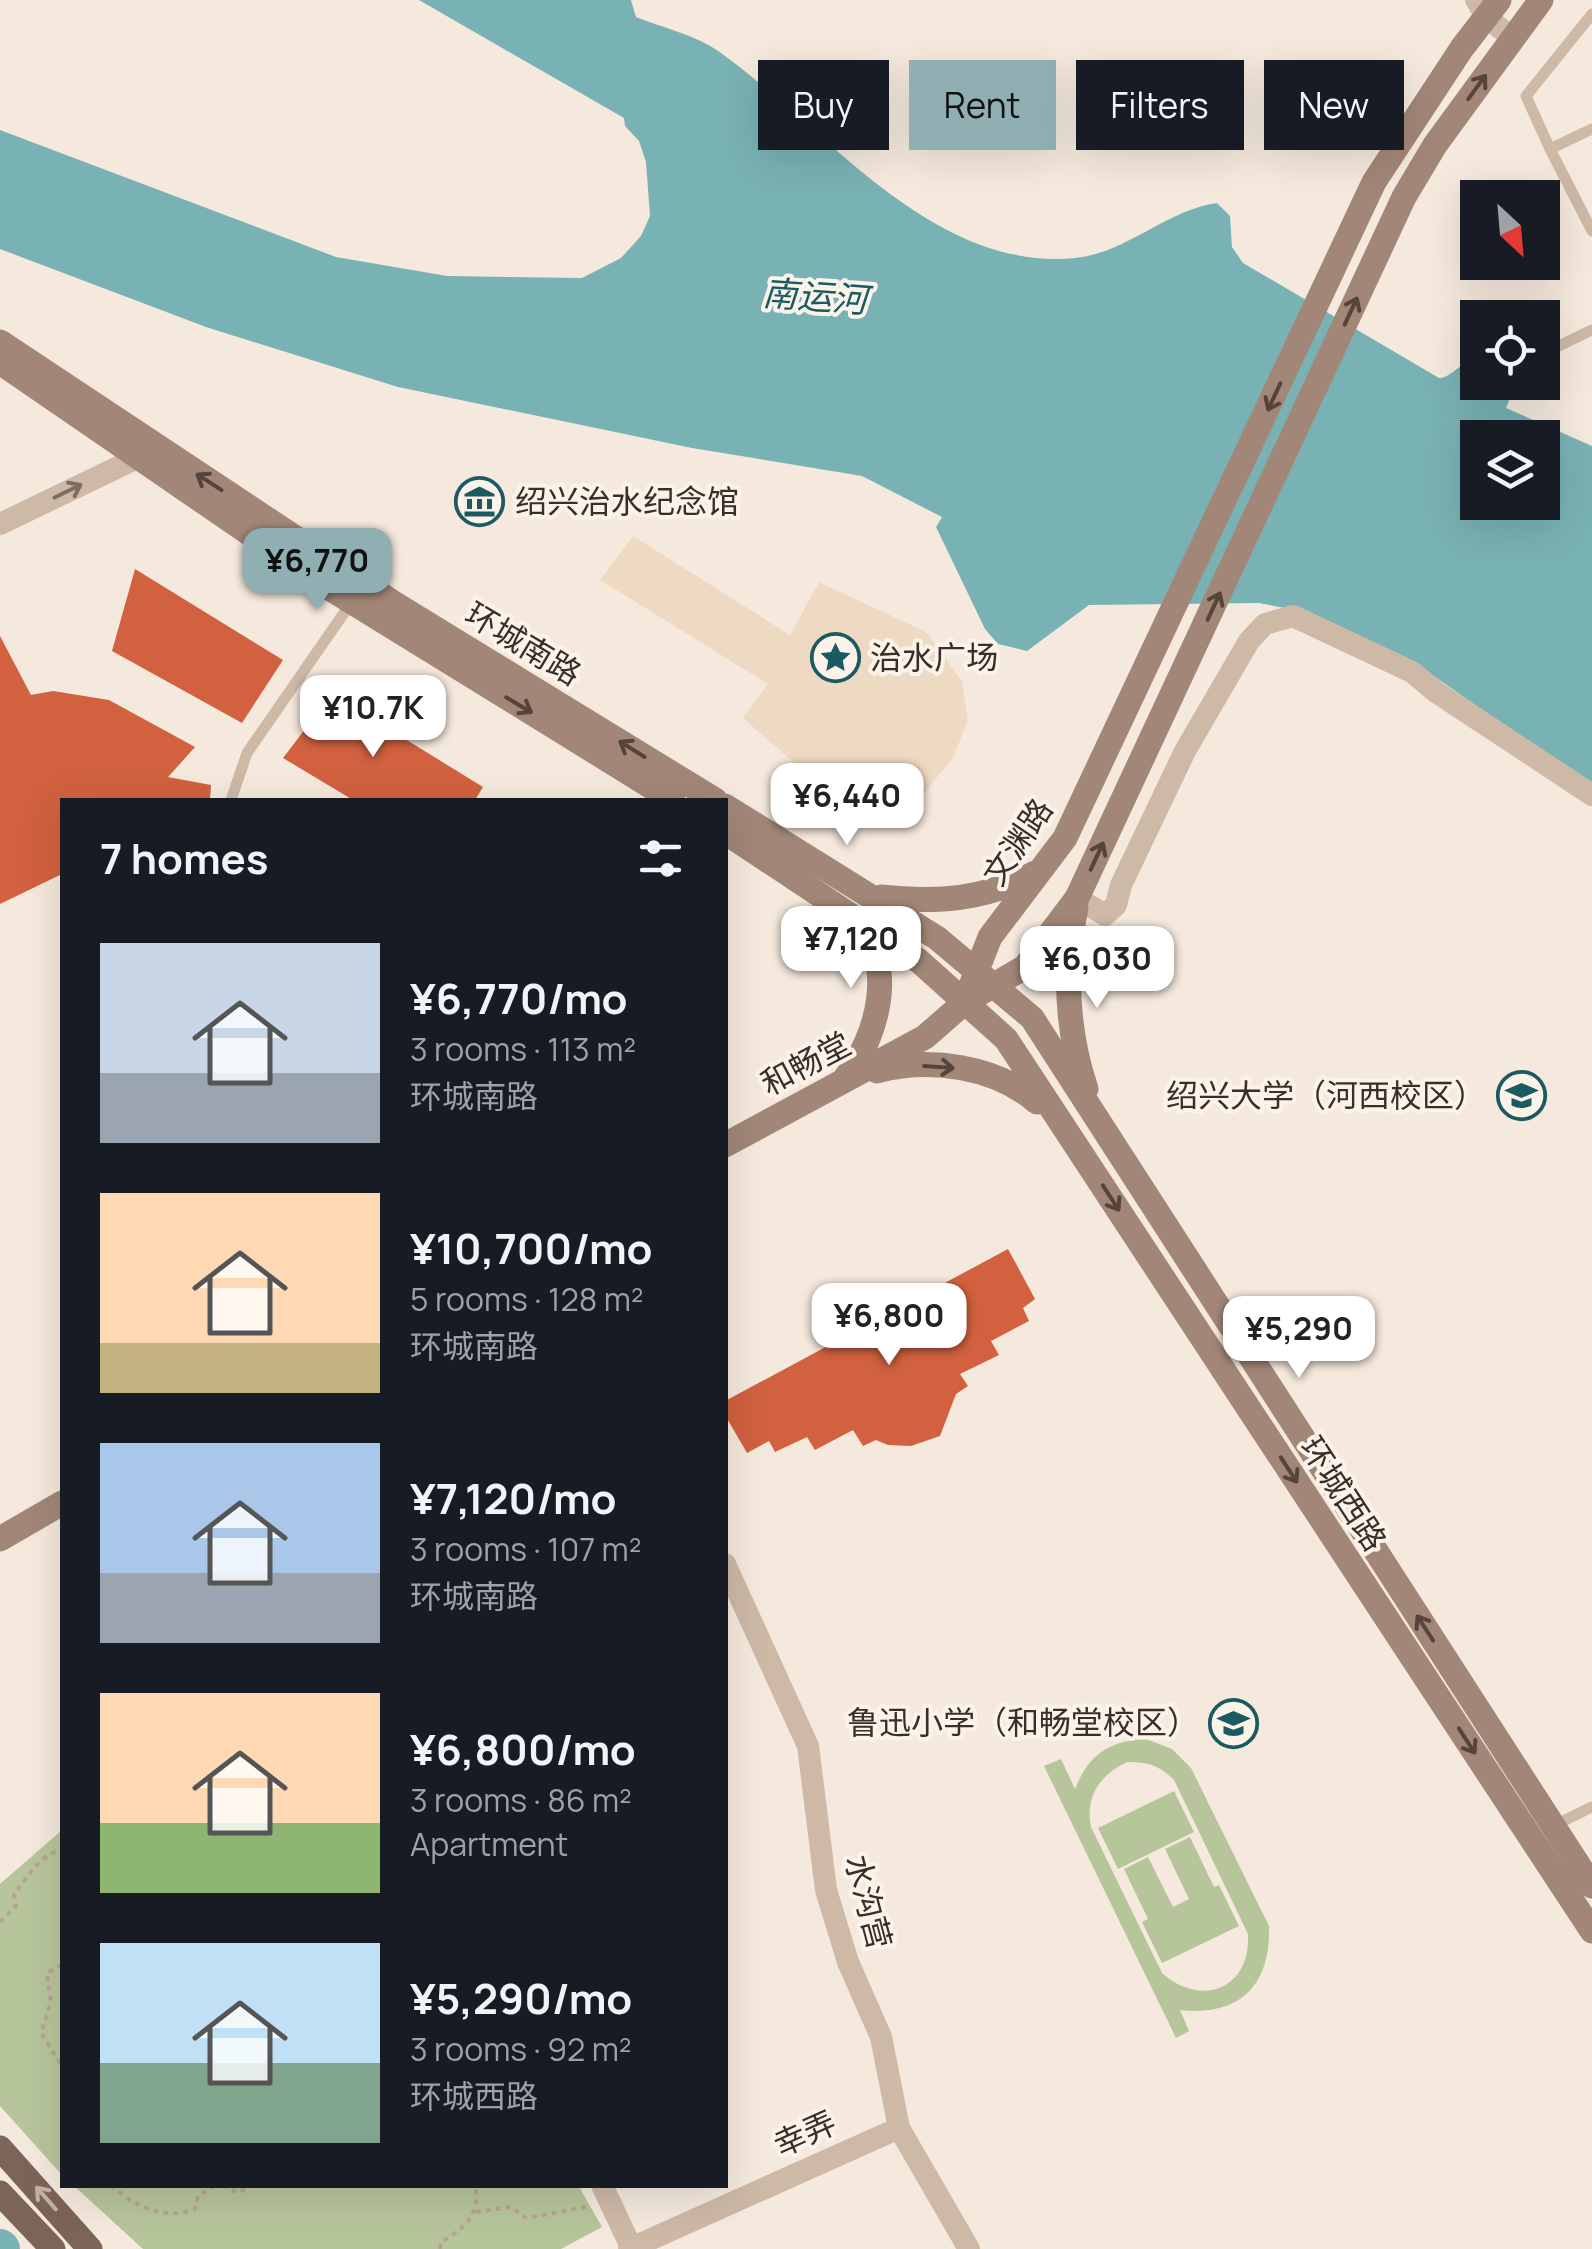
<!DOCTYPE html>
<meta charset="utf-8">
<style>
body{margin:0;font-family:Manrope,"Noto Sans SC",sans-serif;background:#242831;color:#f1f3f6;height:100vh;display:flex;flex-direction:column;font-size:38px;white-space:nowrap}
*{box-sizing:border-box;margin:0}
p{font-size:32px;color:#9ea1a6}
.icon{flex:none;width:55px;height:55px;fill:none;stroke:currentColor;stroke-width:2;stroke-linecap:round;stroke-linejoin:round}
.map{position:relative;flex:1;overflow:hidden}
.side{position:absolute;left:60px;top:798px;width:668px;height:1390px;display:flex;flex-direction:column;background:#171b24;border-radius:0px;box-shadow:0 10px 40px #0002}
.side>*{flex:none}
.hud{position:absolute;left:758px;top:60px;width:682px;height:90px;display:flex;gap:20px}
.needle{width:65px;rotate:154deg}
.tools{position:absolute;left:1460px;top:180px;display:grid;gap:20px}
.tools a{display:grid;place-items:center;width:100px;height:100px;border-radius:0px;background:#171b24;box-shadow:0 10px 40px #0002;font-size:50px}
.price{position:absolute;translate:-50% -85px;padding:0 22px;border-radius:20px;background:#fff;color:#222;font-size:32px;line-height:65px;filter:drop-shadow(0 2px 5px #0008)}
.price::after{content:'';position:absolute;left:50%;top:60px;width:30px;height:22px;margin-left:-15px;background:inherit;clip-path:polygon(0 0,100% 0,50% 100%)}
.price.on{background:#90afb2;color:#111}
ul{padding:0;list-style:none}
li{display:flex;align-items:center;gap:30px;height:250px;padding:0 40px}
li span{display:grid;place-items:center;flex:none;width:280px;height:200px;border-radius:0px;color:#555}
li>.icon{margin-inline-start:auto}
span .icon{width:120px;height:120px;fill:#fffc;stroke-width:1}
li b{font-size:42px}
h2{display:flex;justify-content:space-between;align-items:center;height:120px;padding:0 40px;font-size:42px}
.tag{padding:0 35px;border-radius:0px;background:#171b24;box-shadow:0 10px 40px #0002;font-size:35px;line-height:90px}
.tag.on{background:#90afb2;color:#111}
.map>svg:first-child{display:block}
</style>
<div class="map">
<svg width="1592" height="2249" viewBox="0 0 1592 2249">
<rect width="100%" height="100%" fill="#f5e9dd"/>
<!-- green -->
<path fill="#b7c59b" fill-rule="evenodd" d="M1146,1739L1172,1749L1191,1768L1269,1926C1271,1985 1240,2017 1180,2010L1189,2031L1176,2038L1044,1766L1061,1759L1075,1789C1089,1754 1109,1741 1146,1739ZM1127,1762C1148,1762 1159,1765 1174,1780L1248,1934C1251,1989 1201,2008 1162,1973L1091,1827C1085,1796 1100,1775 1127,1762Z
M1174,1791L1194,1832L1118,1869L1098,1828Z
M62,1830V2175L0,2106V1884Z
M1190,1837L1214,1887L1219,1885L1239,1926L1162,1963L1142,1922L1148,1919L1124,1869L1148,1857L1173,1907L1189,1899L1165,1849Z
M73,2185H578L602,2227L561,2249H143Z"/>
<!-- plaza -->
<path fill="#eedac2" d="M633,536L790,635L819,582L926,632L962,681L968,720L953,758L925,792L880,805L834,786L792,761L743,718L768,684L600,580Z"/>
<!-- water -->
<path fill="#79b2b4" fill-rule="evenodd" d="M419,0H631L636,17C663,28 697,35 721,53C825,128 933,272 1075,258C1127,253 1166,210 1217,203L1230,216L1232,247L1243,263L1439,378C1454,377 1461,360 1477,358L1478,382L1511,383L1512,393L1506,408L1592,446V787L1421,667L1290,609L1259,603L1089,605L1027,651L998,644L985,629L936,527L942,517L862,476L692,448L398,387L206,327L0,249V130L336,257L447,276L582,278L621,258L641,236L650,216L646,162L639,141L625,126L624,118ZM1478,438H1542V502H1478Z"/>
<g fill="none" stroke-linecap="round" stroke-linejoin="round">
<!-- river -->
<path stroke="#79b2b4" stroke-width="38" d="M0,2248L1,2249"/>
</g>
<!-- building -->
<path fill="#d1613f" d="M135,569L283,660L242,723L112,651Z
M0,636L31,695L53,691L109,700L195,747L168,777L211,785L210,800H62V874L0,904Z
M332,694L483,787L475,800H353L283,758Z
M1008,1249L1035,1299L1023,1308L1029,1321L991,1341L999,1355L960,1374L968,1386L956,1394L940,1436L911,1446L888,1445L876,1440L863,1446L853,1430L815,1450L807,1437L775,1452L769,1441L747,1453L725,1415V1401Z"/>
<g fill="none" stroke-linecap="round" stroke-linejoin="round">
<!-- path -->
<path stroke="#baa391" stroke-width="4" stroke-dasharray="5 5" stroke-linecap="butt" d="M0,1922L16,1906L14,1894C28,1878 40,1853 62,1850
M62,1965L47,1973L51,2002L41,2033L62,2066
M111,2185C133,2206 165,2221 195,2209L198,2196L215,2185
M223,2185L238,2193L252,2185
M476,2212L511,2207L526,2218L591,2206
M440,2249L441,2242C465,2228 481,2215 475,2185"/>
<!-- lane -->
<path stroke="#ceb9a7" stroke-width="11" d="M1592,14L1526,96L1550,149L1592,129
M1550,149L1592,231
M1542,354L1592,330
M231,800L247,753L353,600
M1553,1826L1592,1807"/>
<!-- street -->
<path stroke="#ceb9a7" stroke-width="22" d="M1476,0L1487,18L1513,38
M0,524L137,458
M1077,898L1105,915L1116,905L1121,885L1185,751L1249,641L1265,624L1293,616L1412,672L1436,692L1592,795
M725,1564L808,1746L826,1890L848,1962L881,2037L899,2128L969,2249
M602,2185L631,2247
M629,2249L899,2128"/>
<!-- secondary -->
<path stroke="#a28778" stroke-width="25" d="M0,342L395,604L715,800
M0,362L323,584L673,800
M725,806L937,938L1032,1018L1592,1886
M725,832L919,961L1006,1039L1592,1931
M881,897C937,903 985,900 1035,873
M1076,907C1064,968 1066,1029 1086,1089
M972,983L990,937L1065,838L1374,182L1462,48L1499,0
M877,1071C930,1057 995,1066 1037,1102
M846,1077C878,1036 898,962 855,922
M725,1145L925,1037L965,1002L1025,967L1077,898L1404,197L1435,145L1541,0
M0,1539L62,1503"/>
<!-- primary -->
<path stroke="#7d6458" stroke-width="25" d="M0,2148L90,2249
M0,2193L53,2249"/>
</g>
<!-- one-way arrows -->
<defs><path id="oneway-shaft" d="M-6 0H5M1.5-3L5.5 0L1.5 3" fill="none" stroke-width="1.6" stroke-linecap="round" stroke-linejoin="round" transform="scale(2.5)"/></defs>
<g stroke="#54443c">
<use href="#oneway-shaft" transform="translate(1477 87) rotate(-54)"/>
<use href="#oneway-shaft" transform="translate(1351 311) rotate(-65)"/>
<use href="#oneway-shaft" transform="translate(1274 397) rotate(115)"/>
<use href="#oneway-shaft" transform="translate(209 482) rotate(-147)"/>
<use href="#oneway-shaft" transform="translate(1214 606) rotate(-65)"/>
<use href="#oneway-shaft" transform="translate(519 705) rotate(31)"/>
<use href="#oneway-shaft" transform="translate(632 749) rotate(-148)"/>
<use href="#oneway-shaft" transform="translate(1097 856) rotate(-65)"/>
<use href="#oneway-shaft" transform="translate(939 1067) rotate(4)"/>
<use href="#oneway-shaft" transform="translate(1111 1198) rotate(57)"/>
<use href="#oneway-shaft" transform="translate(1289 1470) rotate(57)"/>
<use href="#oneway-shaft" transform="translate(1425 1628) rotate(-123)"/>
<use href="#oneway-shaft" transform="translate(1467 1741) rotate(57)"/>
</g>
<use stroke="#7d6d61" href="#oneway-shaft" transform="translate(68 491) rotate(-26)"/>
<use stroke="#c2b3a8" href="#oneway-shaft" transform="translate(46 2198) rotate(-131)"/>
<!-- icons -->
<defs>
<symbol id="museum-ring" viewBox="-11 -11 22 22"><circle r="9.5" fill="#fbf3ea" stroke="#195b60" stroke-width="1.5"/><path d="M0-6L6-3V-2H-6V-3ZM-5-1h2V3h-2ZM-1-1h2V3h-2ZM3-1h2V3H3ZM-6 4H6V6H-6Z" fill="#195b60"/></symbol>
<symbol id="sight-ring" viewBox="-11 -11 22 22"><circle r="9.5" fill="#fbf3ea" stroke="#195b60" stroke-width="1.5"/><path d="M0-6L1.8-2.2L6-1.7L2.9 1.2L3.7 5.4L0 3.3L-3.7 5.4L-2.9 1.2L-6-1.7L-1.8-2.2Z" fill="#195b60"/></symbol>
<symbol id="university-ring" viewBox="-11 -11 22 22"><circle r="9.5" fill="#fbf3ea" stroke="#195b60" stroke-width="1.5"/><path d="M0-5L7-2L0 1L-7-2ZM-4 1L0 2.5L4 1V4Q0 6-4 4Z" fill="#195b60"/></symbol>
<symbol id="school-ring" viewBox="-11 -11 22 22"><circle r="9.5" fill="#fbf3ea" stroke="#195b60" stroke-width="1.5"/><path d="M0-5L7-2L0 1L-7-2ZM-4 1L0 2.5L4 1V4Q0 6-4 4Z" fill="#195b60"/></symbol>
</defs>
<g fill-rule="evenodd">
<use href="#museum-ring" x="452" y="474" width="55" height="55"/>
<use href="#sight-ring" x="808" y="630" width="55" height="55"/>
<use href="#university-ring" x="1494" y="1068" width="55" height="55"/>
<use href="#school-ring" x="1206" y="1696" width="55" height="55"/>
</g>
<g text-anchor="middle" stroke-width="8" stroke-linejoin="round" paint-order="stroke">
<!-- poi labels -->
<g font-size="32" fill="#3a2e28" stroke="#fbf3ea" text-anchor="start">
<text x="515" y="513">绍兴治水纪念馆</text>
<text x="870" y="669">治水广场</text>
<text x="1486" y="1107" text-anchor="end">绍兴大学（河西校区）</text>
<text x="1199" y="1734" text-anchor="end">鲁迅小学（和畅堂校区）</text>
</g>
<!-- street labels -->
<g font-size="32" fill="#3a2e28" stroke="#fbf3ea">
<text transform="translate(523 644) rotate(31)" y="11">环城南路</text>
<text transform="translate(1018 842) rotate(-56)" y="11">文渊路</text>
<text transform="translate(806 1064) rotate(-28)" y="11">和畅堂</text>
<text transform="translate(1343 1494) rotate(57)" y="11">环城西路</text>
<text transform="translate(868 1902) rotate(75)" y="11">水沟营</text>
<text transform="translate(805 2134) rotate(-24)" y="11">幸弄</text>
</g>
<!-- water labels -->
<g font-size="35" font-style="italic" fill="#195b60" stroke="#fbf3ea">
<text transform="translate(815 297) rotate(4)" y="12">南运河</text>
</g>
</g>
</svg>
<div class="tools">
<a><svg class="needle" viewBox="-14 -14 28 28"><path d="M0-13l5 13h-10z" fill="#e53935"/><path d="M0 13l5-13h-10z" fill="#9ea1a6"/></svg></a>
<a><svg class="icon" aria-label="locate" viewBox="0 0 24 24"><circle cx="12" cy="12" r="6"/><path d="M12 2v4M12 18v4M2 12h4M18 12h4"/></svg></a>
<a><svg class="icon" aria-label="layers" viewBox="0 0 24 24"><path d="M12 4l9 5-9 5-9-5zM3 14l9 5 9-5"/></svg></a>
</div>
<b class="price on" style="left:317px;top:613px">¥6,770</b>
<b class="price" style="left:373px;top:760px">¥10.7K</b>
<b class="price" style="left:847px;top:848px">¥6,440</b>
<b class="price" style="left:851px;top:991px">¥7,120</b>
<b class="price" style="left:1097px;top:1011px">¥6,030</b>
<b class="price" style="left:889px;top:1368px">¥6,800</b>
<b class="price" style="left:1299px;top:1381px">¥5,290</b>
<div class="hud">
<a class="tag">Buy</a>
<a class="tag on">Rent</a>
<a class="tag">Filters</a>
<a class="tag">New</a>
</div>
<section class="side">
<h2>7 homes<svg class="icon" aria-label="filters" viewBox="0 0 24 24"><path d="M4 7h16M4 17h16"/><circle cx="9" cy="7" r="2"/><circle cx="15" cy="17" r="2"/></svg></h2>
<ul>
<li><span style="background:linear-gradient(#c9d6e8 65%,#9aa5b1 0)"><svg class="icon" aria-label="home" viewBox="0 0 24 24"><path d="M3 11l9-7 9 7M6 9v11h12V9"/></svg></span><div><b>¥6,770/mo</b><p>3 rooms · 113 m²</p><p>环城南路</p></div></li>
<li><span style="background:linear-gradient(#ffd9b3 75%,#c2b280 0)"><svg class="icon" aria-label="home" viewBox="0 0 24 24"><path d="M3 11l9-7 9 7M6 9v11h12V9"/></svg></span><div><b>¥10,700/mo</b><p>5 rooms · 128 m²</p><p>环城南路</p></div></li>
<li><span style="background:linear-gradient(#a9c7e8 65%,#9aa5b1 0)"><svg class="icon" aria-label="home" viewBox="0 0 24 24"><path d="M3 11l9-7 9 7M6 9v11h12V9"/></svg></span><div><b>¥7,120/mo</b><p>3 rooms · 107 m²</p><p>环城南路</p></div></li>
<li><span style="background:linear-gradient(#ffd9b3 65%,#8fb573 0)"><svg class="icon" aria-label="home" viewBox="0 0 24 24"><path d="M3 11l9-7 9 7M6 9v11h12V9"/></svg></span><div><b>¥6,800/mo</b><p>3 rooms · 86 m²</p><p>Apartment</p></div></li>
<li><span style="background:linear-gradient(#bfe0f5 60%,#7fa58c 0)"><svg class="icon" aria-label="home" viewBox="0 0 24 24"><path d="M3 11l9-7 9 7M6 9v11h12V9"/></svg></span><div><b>¥5,290/mo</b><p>3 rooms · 92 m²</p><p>环城西路</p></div></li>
</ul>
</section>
</div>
